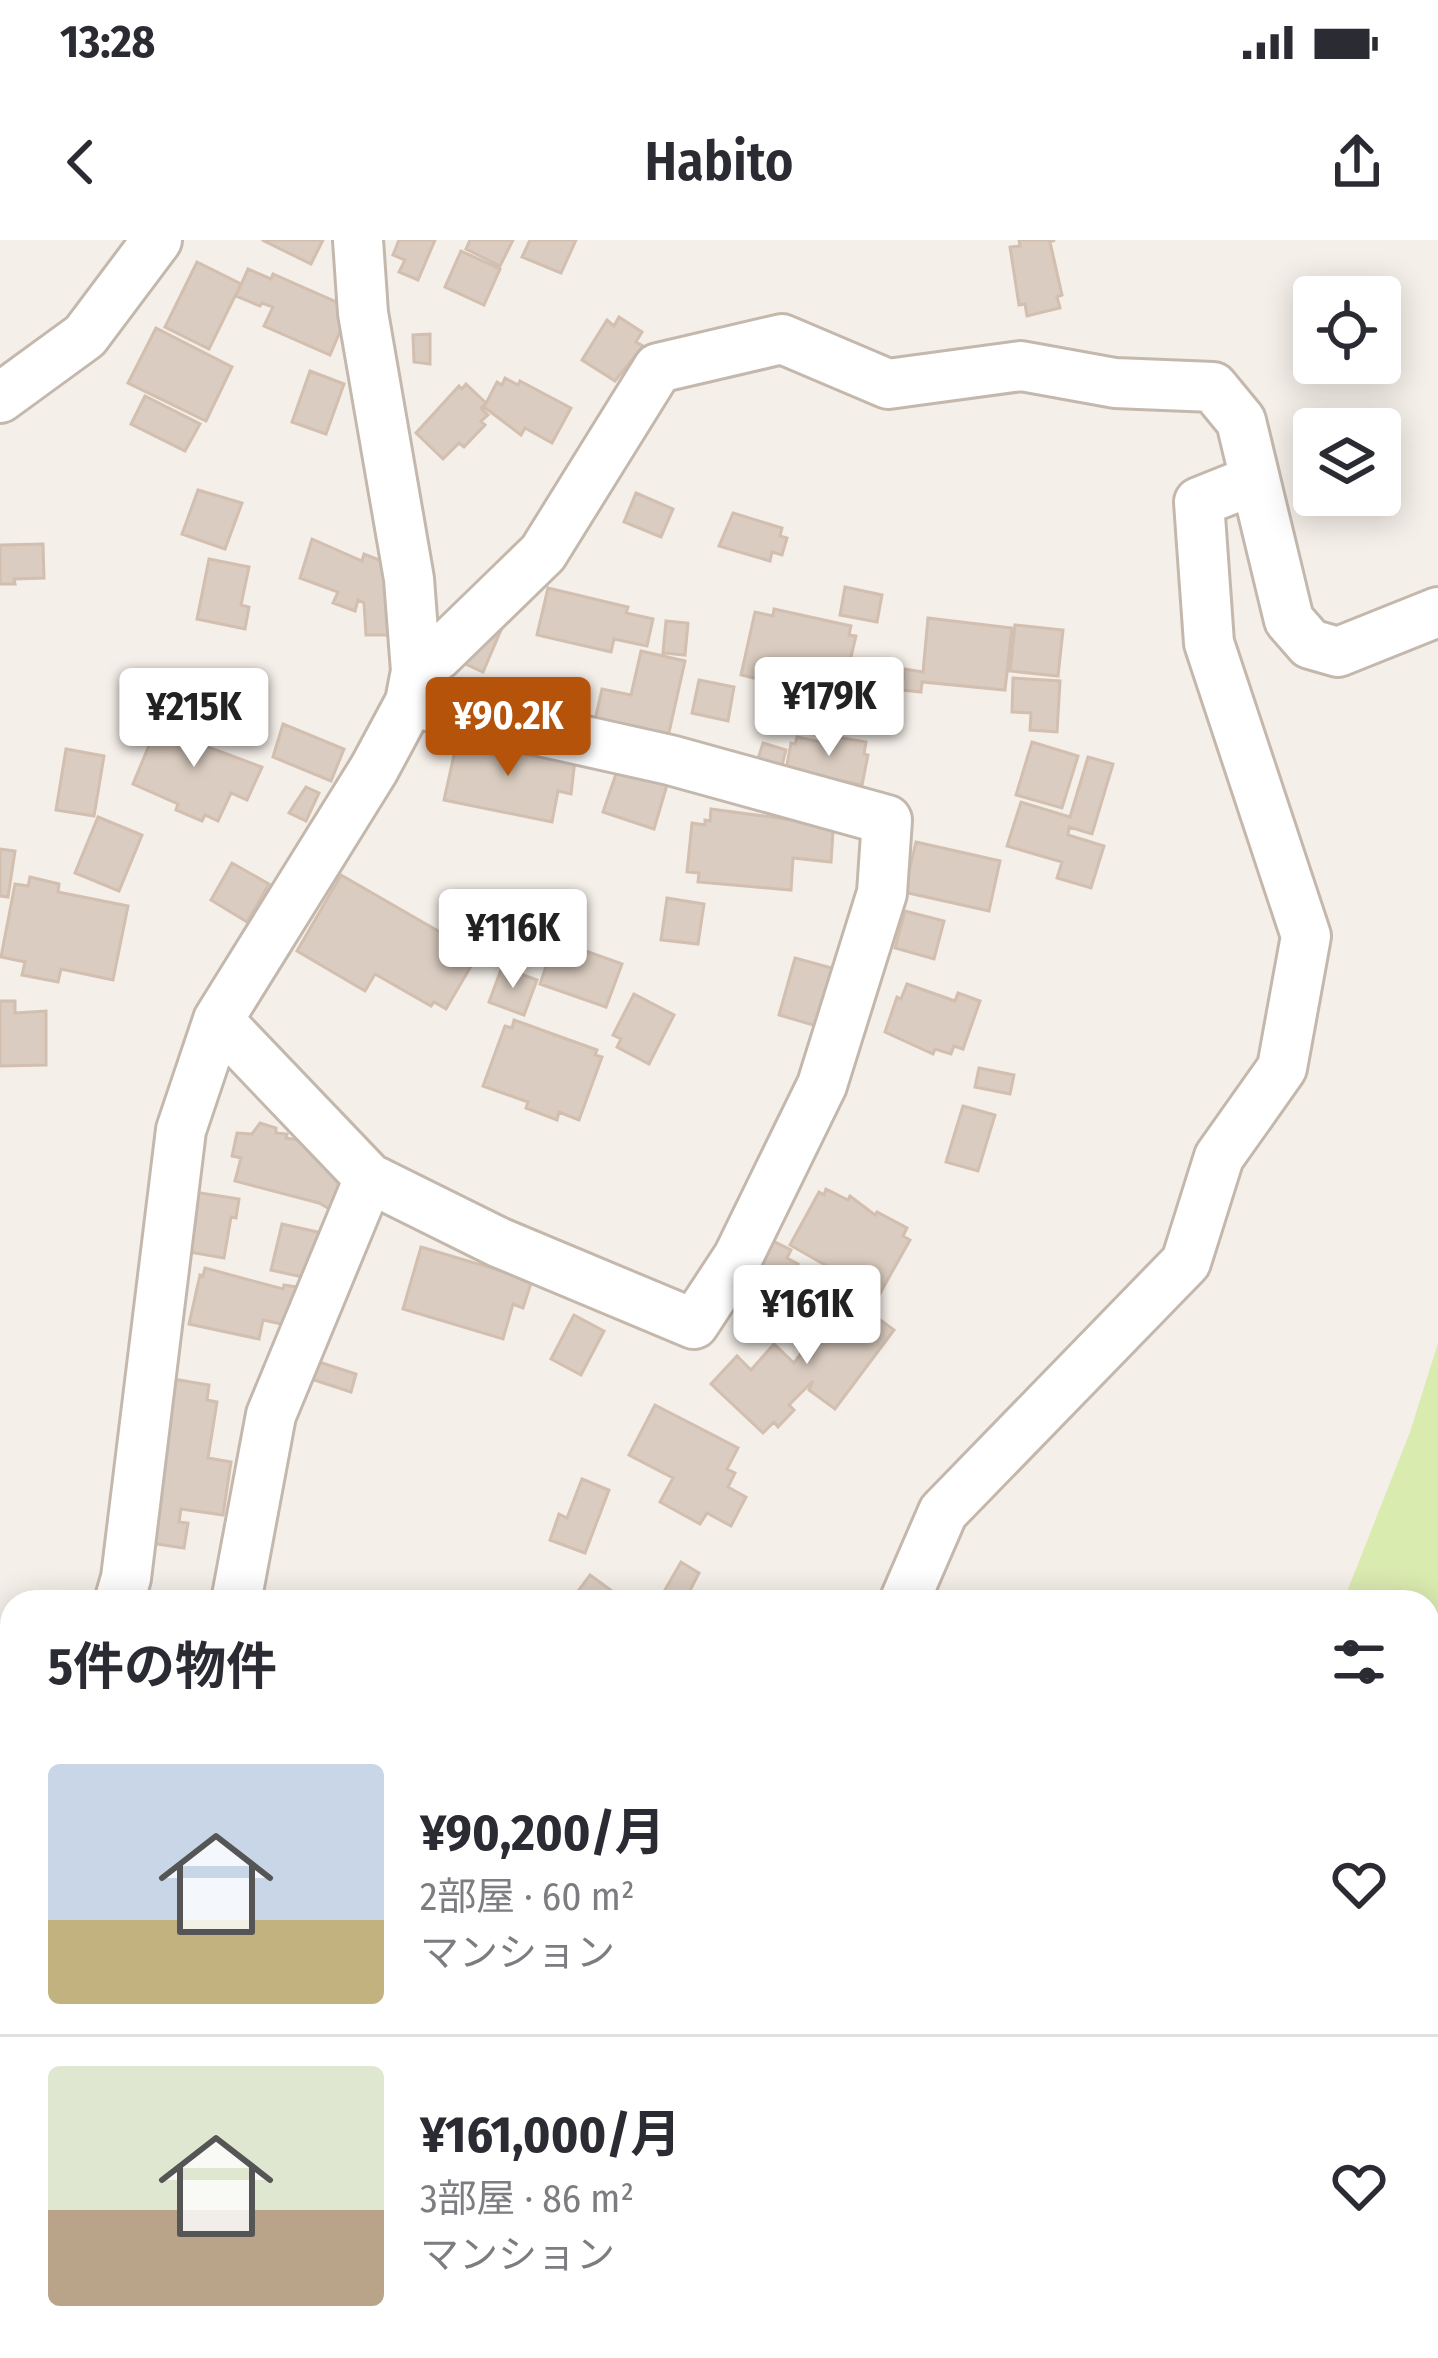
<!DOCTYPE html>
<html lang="ja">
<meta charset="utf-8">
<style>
body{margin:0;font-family:"Fira Sans Condensed","Noto Sans JP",sans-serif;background:#f7f7f7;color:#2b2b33;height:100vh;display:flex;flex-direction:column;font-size:45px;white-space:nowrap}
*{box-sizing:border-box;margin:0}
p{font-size:39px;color:#7c7c81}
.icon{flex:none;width:66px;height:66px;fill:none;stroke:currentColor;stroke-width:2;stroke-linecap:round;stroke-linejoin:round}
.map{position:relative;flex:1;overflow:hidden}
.details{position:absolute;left:0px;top:1350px;width:1440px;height:768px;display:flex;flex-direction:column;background:#fff;border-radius:36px 36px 0 0;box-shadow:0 6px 30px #0003}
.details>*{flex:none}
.tools{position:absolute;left:1293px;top:36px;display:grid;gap:24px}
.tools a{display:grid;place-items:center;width:108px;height:108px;border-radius:12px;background:#fff;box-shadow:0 6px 30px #0003;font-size:60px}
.price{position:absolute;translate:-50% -102px;padding:0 27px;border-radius:12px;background:#fff;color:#222;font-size:39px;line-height:78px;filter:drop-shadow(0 3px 6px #0008)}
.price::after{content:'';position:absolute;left:50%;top:72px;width:36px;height:27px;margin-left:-18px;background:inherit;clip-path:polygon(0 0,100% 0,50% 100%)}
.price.current{background:#b45309;color:#fff}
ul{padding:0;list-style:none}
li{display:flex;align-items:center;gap:36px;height:300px;padding:0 48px}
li+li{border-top:3px solid #e1e1e2}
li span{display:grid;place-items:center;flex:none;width:336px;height:240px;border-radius:12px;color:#555}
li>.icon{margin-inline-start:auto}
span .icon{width:144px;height:144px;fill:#fffc;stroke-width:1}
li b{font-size:51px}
h2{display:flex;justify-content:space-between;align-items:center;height:144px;padding:0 48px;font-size:51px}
.status{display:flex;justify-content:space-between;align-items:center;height:84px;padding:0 60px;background:#fff;direction:ltr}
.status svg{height:33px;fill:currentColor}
header{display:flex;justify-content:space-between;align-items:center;height:156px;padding:0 48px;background:#fff;font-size:54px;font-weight:600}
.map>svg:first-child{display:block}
</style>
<div class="status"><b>13:28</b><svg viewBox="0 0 49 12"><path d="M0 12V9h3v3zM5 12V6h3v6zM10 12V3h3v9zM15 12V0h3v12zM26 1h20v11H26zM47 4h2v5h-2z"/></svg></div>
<header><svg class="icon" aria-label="back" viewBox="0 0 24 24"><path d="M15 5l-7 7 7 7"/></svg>Habito<svg class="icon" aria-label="share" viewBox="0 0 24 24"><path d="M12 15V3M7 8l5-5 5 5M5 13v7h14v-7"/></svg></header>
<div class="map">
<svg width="1438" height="2118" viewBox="0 0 1438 2118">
<rect width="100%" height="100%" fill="#f5efe9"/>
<!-- green -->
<path fill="#daebb0" d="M1438,1103V1414L1428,1445V1362H1343L1410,1192Z
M0,1530L12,1576V2106H614L607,2118H0Z"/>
<!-- building -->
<path fill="#daccc0" stroke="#d2bfb0" stroke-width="3" d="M262,0H323L311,24Z
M399,0H435L418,40L399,32L405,20L393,15Z
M470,0H513L500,26L466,9Z
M530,0H576L561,33L522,17Z
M1019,0H1055L1050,2L1062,55L1057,57L1060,68L1027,76L1025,64L1019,65L1010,7L1020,6Z
M461,11L500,29L484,65L445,47Z
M197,22L241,44L209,109L165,87Z
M248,29L271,39L273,34L350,68L330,115L264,86L273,67L262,63L260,66L236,56Z
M619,77L642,92L636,102L643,106L615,141L582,120L607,80L614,86Z
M156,88L232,127L206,181L128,143Z
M430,94V124L414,122L413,95Z
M310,131L344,144L326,194L292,182Z
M505,138L518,145L520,141L571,168L552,203L525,188L521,195L484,167L497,142L502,145Z
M466,144L486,163L481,168L488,175L481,181L485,185L464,207L459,203L443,219L416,193L459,146L462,149Z
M145,156L200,184L185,211L131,184Z
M198,250L242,263L225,309L182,294Z
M636,253L673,269L661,297L624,282Z
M733,273L782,288L780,296L787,298L782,315L772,312L770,321L719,306Z
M312,299L362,321L364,314L387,323L400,395H366L364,363L358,360L355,371L333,363L338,352L300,338Z
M43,304L44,338L14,339L15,344H0V305Z
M209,319L249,327L241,365L249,367L245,389L197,379Z
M845,347L882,355L877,382L840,375Z
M548,348L628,367L626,373L653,379L647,406L614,399L611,412L537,395Z
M774,369L851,386L849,395L856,396L841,458L819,454L817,462L786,455L788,446L741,435L755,372L773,376Z
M928,378L1012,388L1005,450L922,442L921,452L902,450L904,429L923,432Z
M481,381L501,390L483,432L463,423Z
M666,381L688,383L685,415L663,413Z
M1015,385L1063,390L1058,436L1010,431Z
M641,411L685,421L668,497L595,480L602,449L631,455Z
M1013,438L1060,441L1057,492L1030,490L1031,473L1012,472Z
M699,440L734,447L728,481L692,473Z
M848,469L866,470L865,489L847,488Z
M172,471L216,490L208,507L262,527L247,560L231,553L218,581L205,575L202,581L176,570L178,564L133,544L155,491L162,493Z
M283,484L344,509L331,541L273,517Z
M458,497L575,520L571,554L558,551L552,582L444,560Z
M797,497L834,505L836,497L866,502L864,514L868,515L862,545L786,530L791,503L795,504Z
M1032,502L1078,516L1062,568L1016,555Z
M763,503L786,510L781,529L757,522Z
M66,509L104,516L94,576L56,570Z
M1088,517L1113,524L1092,594L1069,587L1068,595L1104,606L1091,648L1057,638L1062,622L1007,606L1021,562L1070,577Z
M618,528L667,545L654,589L603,572Z
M306,547L319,553L306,581L289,573Z
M711,569L830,585L833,591L831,622L793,618L791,650L698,642L699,633L687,632L692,583L705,585V580L710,581Z
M98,577L142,595L119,651L75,633Z
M916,602L1000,621L989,671L904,652Z
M0,609L15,611L8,657L0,656Z
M232,623L269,644L247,682L211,660Z
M341,635L478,714L446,769L434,762L431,766L375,734L365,751L297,711Z
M30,637L59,644L58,652L128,666L113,740L61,729L58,742L22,735L25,722L1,717L15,644L28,646Z
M667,658L704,664L698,704L661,700Z
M905,671L944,681L934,719L895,708Z
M555,700L622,724L606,767L540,744Z
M795,718L839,730L823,788L779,775Z
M502,727L537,740L524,775L489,762Z
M907,744L955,761L958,753L980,761L963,809L954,806L951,814L935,809L933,814L885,792L897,757L901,759Z
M634,754L674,775L649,824L617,807L621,799L613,795Z
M0,761H15V773L46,771V825L0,826Z
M514,780L597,810L595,815L602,817L579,880L559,872L557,880L526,868L528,862L483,846L505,786L512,788Z
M979,828L1014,835L1010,854L975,847Z
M963,866L995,875L978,931L946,922Z
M260,883L276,888V893L287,894L286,898L306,901L348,944L333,971L319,963L235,941L241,918L232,916L237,893L252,894Z
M826,949L848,960L850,956L875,975L877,972L907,988L903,996L910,1000L879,1055L865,1049L861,1057L829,1039L834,1030L790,1005L819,952L824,955Z
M194,952L239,959L236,978L231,977L224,1018L184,1011Z
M282,984L326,994L316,1040L271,1030Z
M771,1000L791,1010L787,1018L798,1024L777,1062L742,1042Z
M421,1007L532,1040L523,1068L513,1064L503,1099L403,1069Z
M205,1028L283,1049L284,1045L297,1047L296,1052L302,1053L295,1087L263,1080L259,1099L189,1084L200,1035L203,1036Z
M845,1054L894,1090L835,1169L809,1150L813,1141L789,1165L794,1170L778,1187L774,1182L763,1193L711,1144L737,1116L751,1130L774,1104L794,1123Z
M574,1075L604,1091L581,1135L551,1119Z
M313,1120L356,1134L351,1152L308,1138Z
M173,1139L209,1145L207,1160L217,1162L208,1218L231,1222L223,1275L181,1269L179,1282L188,1283L184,1308L150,1303Z
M655,1165L738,1208L727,1229L735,1233L728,1247L746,1257L731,1286L707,1273L700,1284L660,1262L673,1238L629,1215Z
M582,1239L609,1250L585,1313L550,1300L559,1274L567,1278Z
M681,1322L699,1333L684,1362H658Z
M590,1335L627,1362H570Z"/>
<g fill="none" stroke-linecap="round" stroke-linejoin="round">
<defs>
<path id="minor" d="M0,158L85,96L157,0
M416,431L438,415L543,313L658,128L782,99L888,144L1021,126L1115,143L1213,147L1241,181L1289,380L1310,404L1338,412L1438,372
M218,780L369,938L498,1002L694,1084L738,1017L822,845L882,653L887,580L670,520L410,462
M119,1362L126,1338L181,890L218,780L374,529L410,462L416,431L409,339L363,73L358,0
M236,1362L271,1175L369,938
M904,1362L943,1272L1186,1022L1219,917L1282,828L1306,696L1209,403L1199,262L1254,240
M0,1625L12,1604
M698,2118L705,2106"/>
</defs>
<!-- minor casing -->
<use href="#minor" stroke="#c4b8ad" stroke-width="54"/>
<!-- path -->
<path stroke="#c3ae9b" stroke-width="6" stroke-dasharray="6 6" stroke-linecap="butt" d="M1428,1989L1438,1993"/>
<!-- minor -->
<use href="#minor" stroke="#fff" stroke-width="48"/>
</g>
</svg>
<div class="tools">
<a><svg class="icon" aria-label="locate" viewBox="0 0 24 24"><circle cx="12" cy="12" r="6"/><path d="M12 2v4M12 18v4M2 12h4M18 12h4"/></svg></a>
<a><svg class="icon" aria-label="layers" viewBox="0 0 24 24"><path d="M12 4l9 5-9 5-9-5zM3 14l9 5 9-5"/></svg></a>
</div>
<b class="price" style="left:829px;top:519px">¥179K</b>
<b class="price" style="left:194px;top:530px">¥215K</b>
<b class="price current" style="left:508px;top:539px">¥90.2K</b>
<b class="price" style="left:513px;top:751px">¥116K</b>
<b class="price" style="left:807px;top:1127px">¥161K</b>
<section class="details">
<h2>5件の物件<svg class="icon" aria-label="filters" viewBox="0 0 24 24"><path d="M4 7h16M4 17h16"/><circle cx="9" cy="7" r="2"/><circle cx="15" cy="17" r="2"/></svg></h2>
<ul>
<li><span style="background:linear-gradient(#c9d6e8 65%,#c2b280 0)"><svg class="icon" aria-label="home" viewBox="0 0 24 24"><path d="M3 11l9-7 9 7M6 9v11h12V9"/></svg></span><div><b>¥90,200/月</b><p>2部屋 · 60 m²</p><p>マンション</p></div><svg class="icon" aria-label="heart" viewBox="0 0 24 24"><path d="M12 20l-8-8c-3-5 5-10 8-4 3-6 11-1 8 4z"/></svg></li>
<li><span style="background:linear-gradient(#dfe7d0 60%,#b9a48a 0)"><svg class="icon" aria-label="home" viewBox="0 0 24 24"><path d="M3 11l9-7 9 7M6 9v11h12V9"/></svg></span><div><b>¥161,000/月</b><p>3部屋 · 86 m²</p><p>マンション</p></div><svg class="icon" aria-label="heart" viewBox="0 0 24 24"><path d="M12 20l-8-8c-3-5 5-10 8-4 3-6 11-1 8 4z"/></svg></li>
</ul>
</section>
</div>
